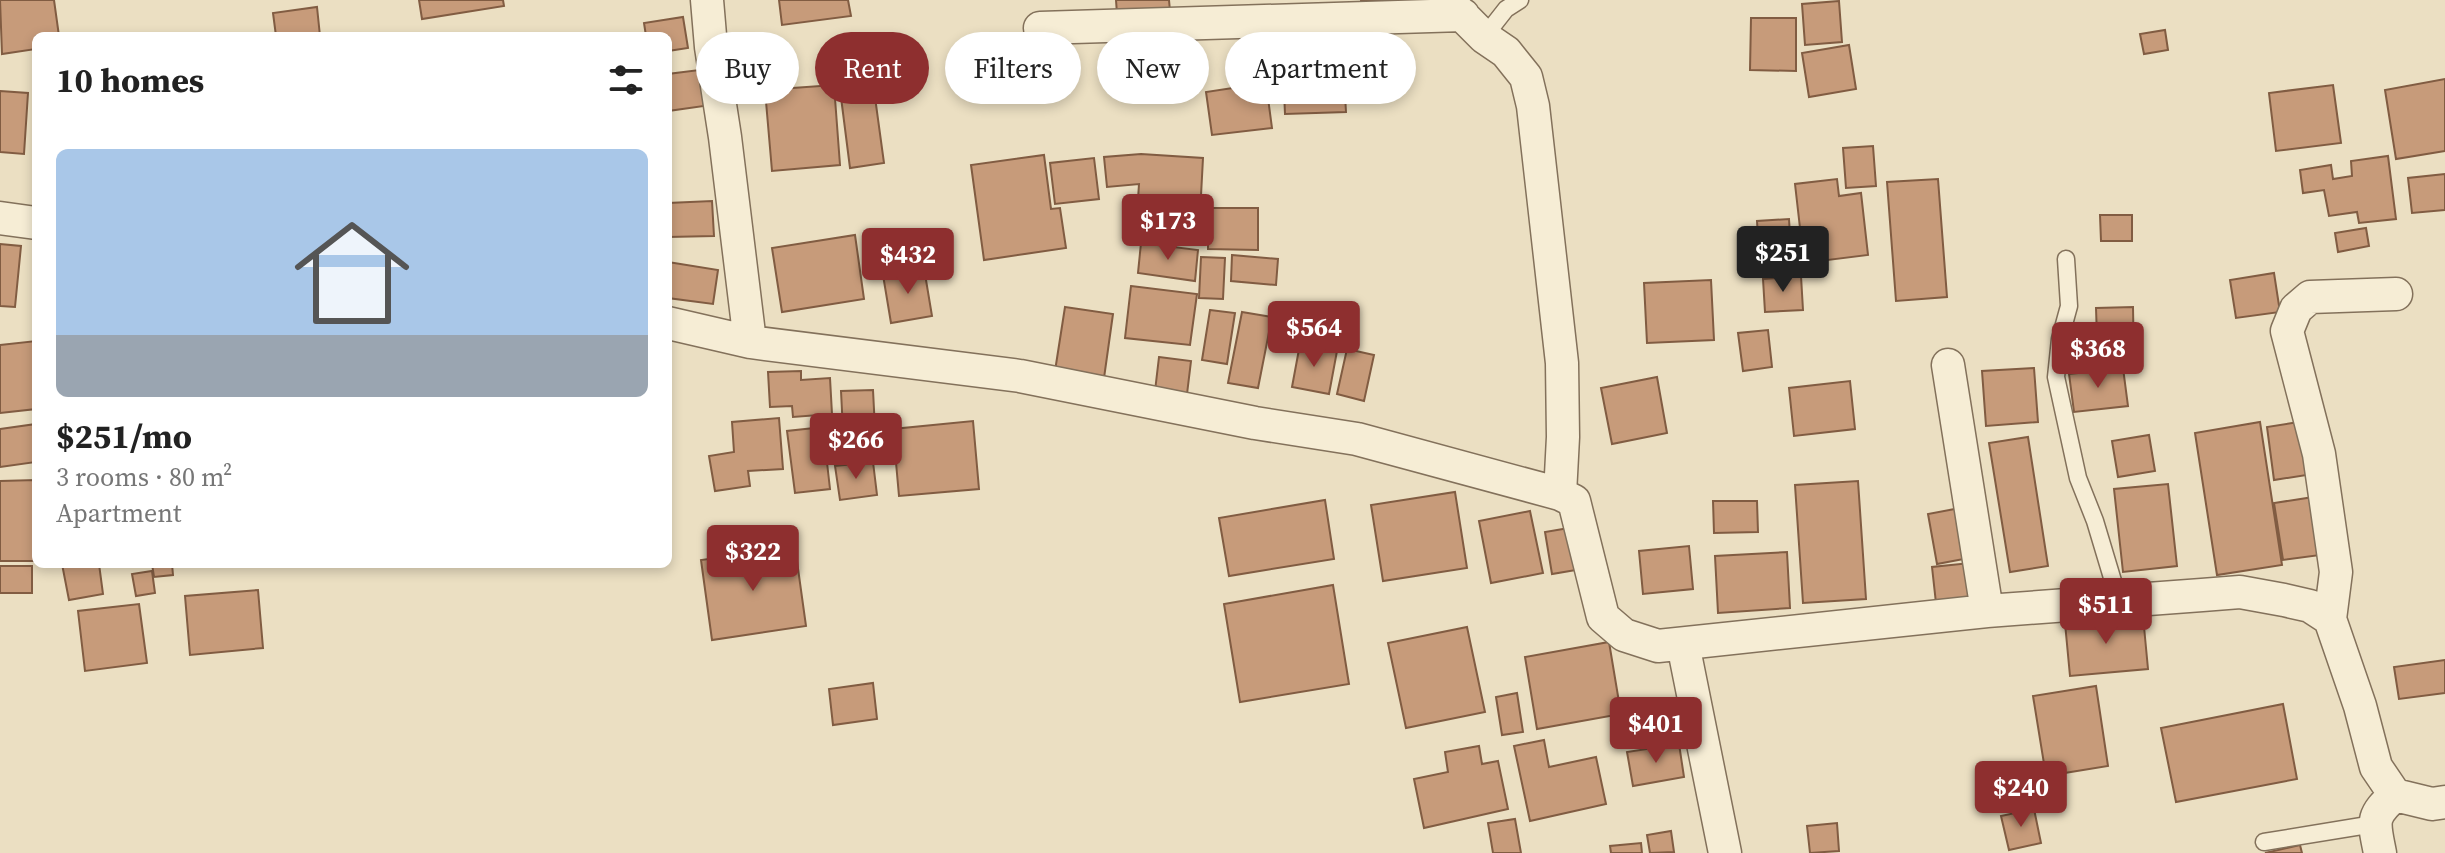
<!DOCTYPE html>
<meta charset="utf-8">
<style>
body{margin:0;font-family:"Source Serif 4",serif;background:#f2f2f2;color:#222;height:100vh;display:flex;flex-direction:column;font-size:30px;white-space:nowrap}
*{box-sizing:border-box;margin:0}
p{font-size:26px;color:#767676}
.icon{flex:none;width:44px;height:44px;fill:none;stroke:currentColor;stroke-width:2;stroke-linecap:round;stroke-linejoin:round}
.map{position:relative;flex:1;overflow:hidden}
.sheet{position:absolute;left:32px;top:32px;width:640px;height:536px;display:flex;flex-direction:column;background:#fff;border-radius:12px;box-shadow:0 4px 12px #0003}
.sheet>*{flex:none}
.guide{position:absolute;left:696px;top:32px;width:760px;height:72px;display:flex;gap:16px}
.price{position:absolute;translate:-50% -68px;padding:0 18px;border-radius:8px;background:#8e2f2f;color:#fff;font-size:26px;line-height:52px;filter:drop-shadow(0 2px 4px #0008)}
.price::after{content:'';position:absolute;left:50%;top:48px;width:24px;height:18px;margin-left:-12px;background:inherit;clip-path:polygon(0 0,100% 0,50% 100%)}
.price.on{background:#222;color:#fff}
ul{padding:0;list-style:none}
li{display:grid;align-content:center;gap:16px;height:424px;padding:0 24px}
li span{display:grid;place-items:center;height:248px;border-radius:12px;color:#555}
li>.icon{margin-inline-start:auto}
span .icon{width:144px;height:144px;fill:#fffc;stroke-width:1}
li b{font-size:34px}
h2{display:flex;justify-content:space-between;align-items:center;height:96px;padding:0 24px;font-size:34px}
.pill{padding:0 28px;border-radius:36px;background:#fff;box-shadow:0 4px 12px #0003;font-size:28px;line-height:72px}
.pill.on{background:#8e2f2f;color:#fff}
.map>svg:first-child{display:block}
</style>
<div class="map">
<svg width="2445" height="853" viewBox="0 0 2445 853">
<rect width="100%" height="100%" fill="#ebdfc2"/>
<!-- building -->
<path fill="#c79b7a" stroke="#815c42" stroke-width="2" d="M0,0H54L59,36H36V49L2,54Z
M419,0H503L504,6L422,19Z
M779,0H848L851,16L782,25Z
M1116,0H1169L1170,11L1117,14Z
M1361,0H1408L1362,6Z
M1839,1L1842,42L1805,45L1802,4Z
M317,7L320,36H276L273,13Z
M683,17L688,48L668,51V36H646L644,23Z
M1751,18H1796V71L1750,70Z
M2165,30L2168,50L2144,54L2140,34Z
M1342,42L1346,112L1285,114L1282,44Z
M1849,45L1856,89L1809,97L1802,53Z
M868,46L884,163L850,168L835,50Z
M699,70L704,106L668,111V74Z
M2445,79V151L2396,159L2385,90Z
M1266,83L1272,128L1212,135L1206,92Z
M834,85L840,165L772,171L765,90Z
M2333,85L2341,143L2276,151L2269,93Z
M0,91L28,93L24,154L0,152Z
M1873,146L1876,186L1846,188L1843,148Z
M1141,154L1203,158L1199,233L1136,229L1139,184L1107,187L1104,157Z
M1044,155L1051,209L1060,208L1066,248L984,260L971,165Z
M2388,156L2396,219L2359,223L2357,212L2329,216L2324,190L2303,193L2300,170L2331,165L2333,179L2352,176L2351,161Z
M1094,158L1099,199L1055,204L1050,163Z
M2445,174V210L2412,213L2408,178Z
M1837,179L1839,196L1861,193L1868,255L1804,263L1795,184Z
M1938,179L1947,297L1896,301L1887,182Z
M712,201L714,236L668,237V203Z
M1208,208H1258V250L1208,249Z
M2100,215H2132V241H2101Z
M1789,219L1792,268L1760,270L1757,221Z
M2366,228L2369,246L2338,252L2335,233Z
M855,235L864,299L782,312L772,248Z
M1141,243L1198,250L1195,281L1138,273Z
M0,244L21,246L15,307L0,306Z
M1232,255L1278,259L1276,285L1231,281Z
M1201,257L1225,258L1223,299L1199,298Z
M668,262L718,270L713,304L668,298Z
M924,268L932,316L891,323L883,275Z
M2274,273L2280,312L2236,318L2230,280Z
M1801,276L1803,310L1765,312L1763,279Z
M1711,280L1714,340L1647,343L1644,283Z
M1131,286L1197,294L1190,345L1125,338Z
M1065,307L1113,314L1104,378L1055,371Z
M2133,307L2134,366L2098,368L2096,308Z
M1210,310L1235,313L1227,364L1202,360Z
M1242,312L1272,317L1258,388L1228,383Z
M1768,330L1772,367L1743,371L1738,333Z
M36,341V409L0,413V345Z
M1300,344L1337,351L1329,394L1292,387Z
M1347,349L1374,355L1364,401L1337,394Z
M1159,357L1191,361L1187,394L1155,391Z
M2034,368L2038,422L1986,426L1982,371Z
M2123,368L2128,406L2074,412L2069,374Z
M801,371V380L830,378L832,414L793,417L792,406L770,407L768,372Z
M1657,377L1667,433L1612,444L1601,388Z
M1850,381L1855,429L1794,436L1789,388Z
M873,390L876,449L844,451L841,391Z
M779,418L783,469L748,471L750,486L715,491L709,456L734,452L732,422Z
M973,421L979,489L899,496L893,429Z
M2305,421L2313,474L2274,480L2267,427Z
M2260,422L2282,565L2217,575L2195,433Z
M36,424V462L0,467V429Z
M823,427L830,489L795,493L787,431Z
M2149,435L2155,471L2118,477L2112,441Z
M2028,437L2048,566L2010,572L1989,443Z
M873,462L877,495L840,500L835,466Z
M36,480V561H0V481Z
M1858,481L1866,599L1803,603L1795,485Z
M2168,484L2177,566L2123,572L2114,489Z
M1455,492L1467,568L1383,581L1371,505Z
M2320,496L2328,554L2283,560L2274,503Z
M1325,500L1334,559L1229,576L1219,518Z
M1713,501H1757L1758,532L1714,533Z
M1960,508L1969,558L1937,564L1928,514Z
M1530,511L1543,573L1491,583L1479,521Z
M1575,527L1582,569L1552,574L1545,532Z
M1689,546L1693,589L1643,594L1639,551Z
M795,547L806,626L712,640L701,560Z
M1787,552L1790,608L1718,613L1715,556Z
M1970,563L1973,598L1936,603L1932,567Z
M62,564H99L103,594L69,600Z
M152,564H172L173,575L154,577Z
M0,566H32V593H0Z
M152,571L155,593L136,596L132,574Z
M1333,585L1349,684L1240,702L1224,604Z
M258,590L263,648L190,655L185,596Z
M139,604L147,663L85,671L78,611Z
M2143,616L2148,669L2070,676L2065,623Z
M1467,627L1485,712L1406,728L1388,643Z
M1609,642L1621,714L1537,729L1525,657Z
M2445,660V693L2399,699L2394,667Z
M873,683L877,719L833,725L829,689Z
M2096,686L2108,766L2046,776L2033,696Z
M1517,693L1523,732L1502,735L1496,697Z
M2283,704L2297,779L2176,802L2161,728Z
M1544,740L1549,767L1596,757L1606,804L1530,821L1514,746Z
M1679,744L1684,777L1633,786L1627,752Z
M1479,746L1482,764L1498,761L1508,809L1424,828L1414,779L1448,772L1445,752Z
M2034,809L2041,843L2009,850L2001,816Z
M1515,819L1521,853H1493L1488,823Z
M1837,823L1839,851L1810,853L1807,826Z
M1671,831L1674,852L1650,853L1647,835Z
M1641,843L1642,853H1611L1610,846Z
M2300,845L2302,853H2265Z"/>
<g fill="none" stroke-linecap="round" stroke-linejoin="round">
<defs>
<path id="service" d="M1484,37L1506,9L1520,0
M2066,259L2069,306L2060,339L2056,377L2078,478L2095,521L2119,601
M2264,842L2374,824"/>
<path id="minor" d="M707,0L711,47L725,137L750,342
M1452,0L1453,6L1484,37L1506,52L1526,77L1533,106L1562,363L1563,437L1560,494
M1040,28L1463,15
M0,218L36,223
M668,323L750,342L1020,376L1255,423L1357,439L1560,494L1574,501L1603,617L1624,635L1658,646L1987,611L2202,595L2240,592L2284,600L2310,606L2330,619L2360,706L2376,767L2395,795L2432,804L2445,802
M1948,365L1987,611
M2330,619L2336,572L2319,454L2287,331L2296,309L2310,297L2396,294
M1683,644L1725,853
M2380,853C2374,822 2370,817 2395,795"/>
</defs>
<!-- service casing -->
<use href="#service" stroke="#83715b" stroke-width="19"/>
<!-- minor casing -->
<use href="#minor" stroke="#83715b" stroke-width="35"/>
<!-- service -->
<use href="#service" stroke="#f6edd5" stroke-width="16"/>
<!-- minor -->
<use href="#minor" stroke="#f6edd5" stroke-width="32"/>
</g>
</svg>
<b class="price" style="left:1168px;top:262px">$173</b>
<b class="price on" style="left:1783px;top:294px">$251</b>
<b class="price" style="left:908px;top:296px">$432</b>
<b class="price" style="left:1314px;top:369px">$564</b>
<b class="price" style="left:2098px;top:390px">$368</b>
<b class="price" style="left:856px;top:481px">$266</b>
<b class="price" style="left:753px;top:593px">$322</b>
<b class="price" style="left:2106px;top:646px">$511</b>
<b class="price" style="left:1656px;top:765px">$401</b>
<b class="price" style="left:2021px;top:829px">$240</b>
<div class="guide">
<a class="pill">Buy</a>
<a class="pill on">Rent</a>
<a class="pill">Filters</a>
<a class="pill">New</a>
<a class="pill">Apartment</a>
</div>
<section class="sheet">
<h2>10 homes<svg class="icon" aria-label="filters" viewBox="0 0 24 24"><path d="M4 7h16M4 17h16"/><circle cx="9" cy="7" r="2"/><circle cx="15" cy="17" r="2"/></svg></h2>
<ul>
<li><span style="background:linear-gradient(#a9c7e8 75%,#9aa5b1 0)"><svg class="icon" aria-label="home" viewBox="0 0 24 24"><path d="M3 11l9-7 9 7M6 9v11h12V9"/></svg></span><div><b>$251/mo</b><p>3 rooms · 80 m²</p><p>Apartment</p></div></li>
</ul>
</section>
</div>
